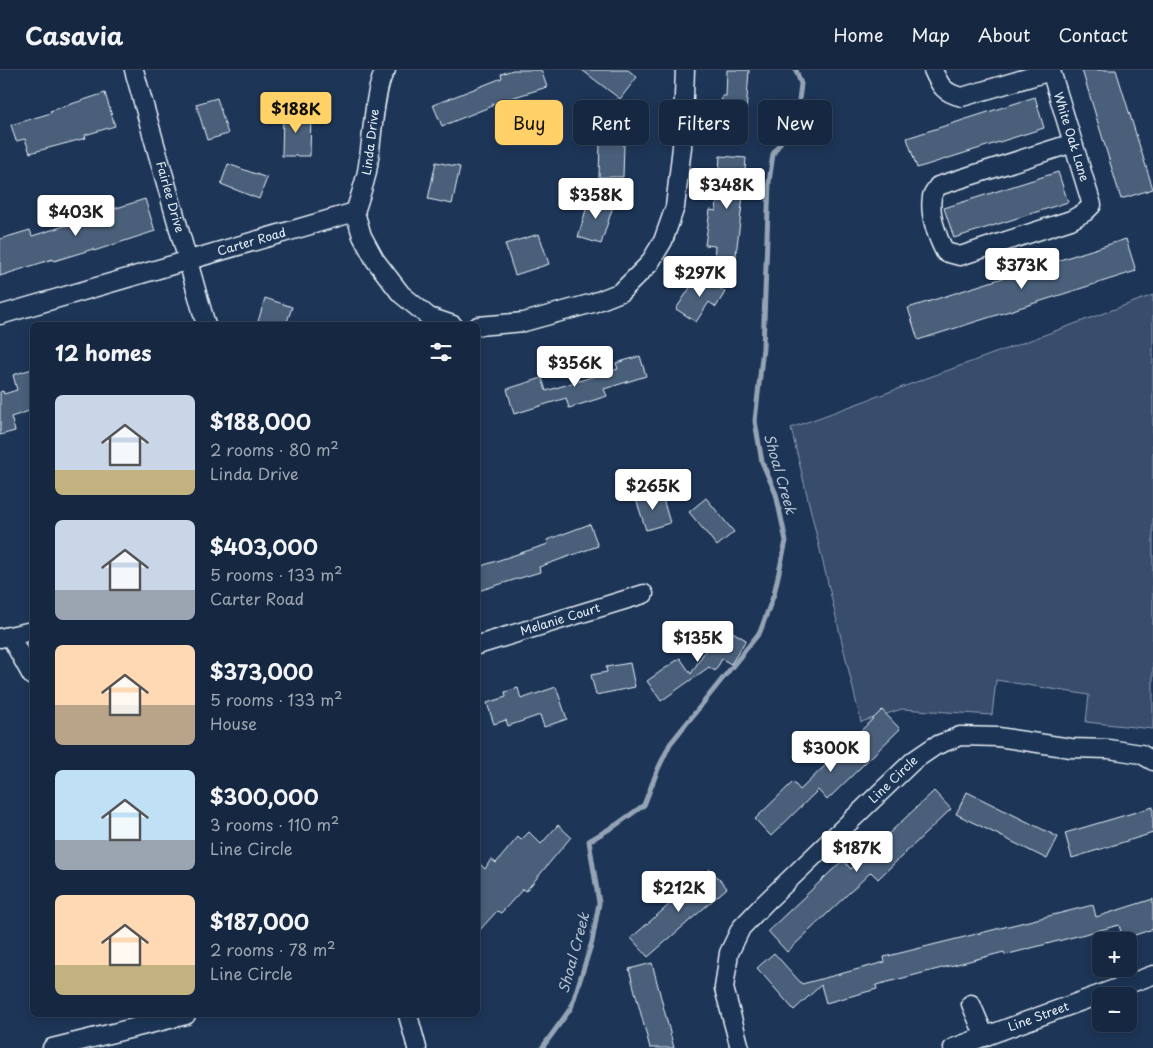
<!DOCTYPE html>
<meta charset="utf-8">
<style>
body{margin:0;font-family:"Playpen Sans",sans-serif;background:#23344c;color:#f1f3f6;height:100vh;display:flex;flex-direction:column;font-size:19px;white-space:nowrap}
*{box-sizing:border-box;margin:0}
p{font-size:16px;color:#9ea6b1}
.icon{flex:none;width:28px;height:28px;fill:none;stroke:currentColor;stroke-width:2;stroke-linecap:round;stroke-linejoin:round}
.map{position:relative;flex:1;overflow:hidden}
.side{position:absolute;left:30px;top:252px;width:450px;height:695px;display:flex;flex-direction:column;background:#162841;border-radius:8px;box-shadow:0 2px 8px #0003,0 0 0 1px #35445a}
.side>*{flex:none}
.guide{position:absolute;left:495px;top:30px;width:475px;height:45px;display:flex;gap:10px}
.buttons{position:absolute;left:1092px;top:862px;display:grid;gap:10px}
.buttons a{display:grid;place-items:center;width:45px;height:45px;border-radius:8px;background:#162841;box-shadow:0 2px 8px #0003,0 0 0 1px #35445a;font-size:25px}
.price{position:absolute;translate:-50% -42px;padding:0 11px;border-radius:5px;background:#fff;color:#222;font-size:16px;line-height:32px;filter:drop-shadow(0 1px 2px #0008)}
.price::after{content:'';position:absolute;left:50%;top:30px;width:15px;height:11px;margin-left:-8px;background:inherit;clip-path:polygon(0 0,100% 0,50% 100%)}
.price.on{background:#ffd166;color:#111}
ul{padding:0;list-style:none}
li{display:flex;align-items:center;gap:15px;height:125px;padding:0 25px}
li span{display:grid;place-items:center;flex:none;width:140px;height:100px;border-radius:8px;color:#555}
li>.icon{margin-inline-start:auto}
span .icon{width:60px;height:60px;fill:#fffc;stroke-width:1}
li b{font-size:21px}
h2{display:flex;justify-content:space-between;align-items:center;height:60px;padding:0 25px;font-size:21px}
.pill{padding:0 18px;border-radius:8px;background:#162841;box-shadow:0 2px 8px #0003,0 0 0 1px #35445a;font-size:18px;line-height:45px}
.pill.on{background:#ffd166;color:#111}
header{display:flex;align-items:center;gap:30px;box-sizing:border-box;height:70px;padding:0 25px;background:#162841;border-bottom:1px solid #35445a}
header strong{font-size:24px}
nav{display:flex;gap:28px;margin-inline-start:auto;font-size:18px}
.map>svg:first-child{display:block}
</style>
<header>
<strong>Casavia</strong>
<nav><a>Home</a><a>Map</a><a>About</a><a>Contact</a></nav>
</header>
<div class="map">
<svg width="1153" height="978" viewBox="0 0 1153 978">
<rect width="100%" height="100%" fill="#1d3557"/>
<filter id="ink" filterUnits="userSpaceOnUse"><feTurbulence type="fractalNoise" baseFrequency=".02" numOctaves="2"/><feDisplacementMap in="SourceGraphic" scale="10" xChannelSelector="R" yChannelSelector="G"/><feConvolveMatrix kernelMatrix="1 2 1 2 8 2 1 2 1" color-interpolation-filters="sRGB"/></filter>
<g filter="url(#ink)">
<!-- green -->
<path fill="#374d6c" stroke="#909fb2" d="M1153,225V659L1086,652L1089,625L996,610L992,645L902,639L861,652L791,358Z"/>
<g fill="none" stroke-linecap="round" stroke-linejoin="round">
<!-- stream -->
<path stroke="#95a4b5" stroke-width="5" d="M542,978L571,938L592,872L599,833L589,771L616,755L644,735L658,699L670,674L760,562L774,524L786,471L776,424L762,392L755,351L763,278L769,112L773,84L797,47L801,14L796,0"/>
</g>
<!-- building -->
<path fill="#495e7a" stroke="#e8f1f8" d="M513,0H541L547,17L492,34V36L442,56L433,35L502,8L501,4Z
M582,0H628L637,7L620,29Z
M727,0H749L745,58L719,56L722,26H726Z
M1082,0H1116L1153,119L1121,129Z
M105,23L115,56L85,65L86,68L30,83L25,69L16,71L11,55L51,43L50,41Z
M1035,27L1044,58L917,98L907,68Z
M217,28L228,64L207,70L196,34Z
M283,42L311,43L310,86H282Z
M600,73L624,74L623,107H599Z
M720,86L746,88L743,126L735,193L714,190L715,176L705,175L710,140L716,141Z
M436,92L460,97L452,134L428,129Z
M228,94L267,108L259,129L221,114Z
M1058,102L1068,132L954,168L944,138Z
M590,126L614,133L601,174L578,167Z
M145,129L155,161L94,181L93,179L54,191L53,189L0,206V169L30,160L32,166L84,150L82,143L102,136L104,142Z
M539,164L549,194L515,205L505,174Z
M1126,169L1136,201L918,270L908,238Z
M699,204L725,222L716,237L709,232L696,252L676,239Z
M265,228L292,237L286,255H257Z
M640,286L646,306L604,319L607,326L569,338L566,328L514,344L507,319L542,308L546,321L618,299L616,293Z
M32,299V340L11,347L15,361L0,365V322L3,321L4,324L17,320L13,305Z
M661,422L670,453L646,460L636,429Z
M706,428L734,462L717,476L689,442Z
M590,454L598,476L539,497L540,502L478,521V497L548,474L547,470Z
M721,555L746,570L731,594L722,589L715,601L709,597L661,631L647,611L680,588L691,604Z
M630,593L635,617L596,625L591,605L607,602L606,597Z
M556,617L567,649L544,657L540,645L508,656L506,650L494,654L487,633L506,627L505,622L518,618L521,629Z
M882,640L900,659L827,730L818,720L771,766L755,749L793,712L800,720Z
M934,721L951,739L878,809L871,802L787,882L768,861L843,790L851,799Z
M967,722L1058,767L1047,789L956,744Z
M1153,737V763L1072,788L1065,763Z
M558,755L571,767L526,821L523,819L501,843L497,841L478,862V792L485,799L491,789L496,793L518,767L521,770L529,762L541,774Z
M710,799L727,818L648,887L631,868Z
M1153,829V859L1123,869L1119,855L1005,885L1004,882L876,915L877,919L826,933L821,915L794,940L757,898L774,883L802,914L885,892L884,887L1093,835L1096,847Z
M652,893L674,978H650L629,899Z"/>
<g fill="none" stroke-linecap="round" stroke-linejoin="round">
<defs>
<g id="minor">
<path id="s1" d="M134,0L206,255"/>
<path d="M933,0C940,16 944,23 962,27L1051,1"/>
<path id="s2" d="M1051,0V1L1092,135L1085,142L1071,150L960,186L945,182C937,167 929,144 932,127C932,123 936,120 938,116L1073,73"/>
<path d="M355,142L362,166L375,190L401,224L429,247L453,255"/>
<path id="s3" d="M355,142C359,130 363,118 366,106C372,83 373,15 386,0"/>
<path id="s4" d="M0,245L355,142"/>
<path d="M478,256L524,252L593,233L621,222L649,194L663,171L675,137L682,77L685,0"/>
<path d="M10,566L32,606"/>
<path d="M0,568L32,561"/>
<path id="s5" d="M478,575L644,524"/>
<path d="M971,934L985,967"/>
<path d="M408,945L417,978"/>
<path d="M52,978L186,945"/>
<path id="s6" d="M740,978L724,918L729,883L741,858L765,833L913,691L935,676L960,666L998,667L1071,678L1109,679L1141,684L1153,691"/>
<path id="s7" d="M953,978L1153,905"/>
</g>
</defs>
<!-- minor casing -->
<use href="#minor" stroke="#e8f1f8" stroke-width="21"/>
<!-- minor -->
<use href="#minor" stroke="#1d3557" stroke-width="18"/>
</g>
</g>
<g text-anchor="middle" stroke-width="5" stroke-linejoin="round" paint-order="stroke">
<!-- street labels -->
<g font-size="12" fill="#e8f1f8" stroke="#1d3557">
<text dy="4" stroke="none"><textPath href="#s2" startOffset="70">White Oak Lane</textPath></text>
<text dy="4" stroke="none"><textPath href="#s3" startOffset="72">Linda Drive</textPath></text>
<text dy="4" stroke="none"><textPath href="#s1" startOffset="132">Fairlee Drive</textPath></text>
<text dy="4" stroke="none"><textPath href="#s4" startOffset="262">Carter Road</textPath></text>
<text dy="4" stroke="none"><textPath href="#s5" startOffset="86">Melanie Court</textPath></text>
<text dy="4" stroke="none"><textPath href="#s6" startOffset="338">Line Circle</textPath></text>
<text dy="4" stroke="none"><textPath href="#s7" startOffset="91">Line Street</textPath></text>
</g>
<!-- water labels -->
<g font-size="14" font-style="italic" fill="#b7c4d1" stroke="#1d3557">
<text transform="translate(780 404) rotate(74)" y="5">Shoal Creek</text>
<text transform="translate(574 883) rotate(-75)" y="5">Shoal Creek</text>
</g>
</g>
</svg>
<div class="buttons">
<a>+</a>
<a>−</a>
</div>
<b class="price on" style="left:296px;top:64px">$188K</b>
<b class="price" style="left:727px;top:140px">$348K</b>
<b class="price" style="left:596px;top:150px">$358K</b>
<b class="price" style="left:76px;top:167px">$403K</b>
<b class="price" style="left:1022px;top:220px">$373K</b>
<b class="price" style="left:700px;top:228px">$297K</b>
<b class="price" style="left:575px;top:318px">$356K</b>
<b class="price" style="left:653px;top:441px">$265K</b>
<b class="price" style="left:698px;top:593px">$135K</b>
<b class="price" style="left:831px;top:703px">$300K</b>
<b class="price" style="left:857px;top:803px">$187K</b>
<b class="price" style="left:679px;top:843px">$212K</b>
<div class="guide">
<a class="pill on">Buy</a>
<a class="pill">Rent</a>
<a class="pill">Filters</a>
<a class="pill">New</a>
</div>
<section class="side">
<h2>12 homes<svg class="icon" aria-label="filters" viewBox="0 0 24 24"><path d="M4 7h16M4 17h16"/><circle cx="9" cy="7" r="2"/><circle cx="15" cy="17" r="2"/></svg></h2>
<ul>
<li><span style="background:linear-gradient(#c9d6e8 75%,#c2b280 0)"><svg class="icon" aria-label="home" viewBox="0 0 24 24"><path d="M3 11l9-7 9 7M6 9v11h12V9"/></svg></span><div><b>$188,000</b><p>2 rooms · 80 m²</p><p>Linda Drive</p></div></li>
<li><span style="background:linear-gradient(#c9d6e8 70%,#9aa5b1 0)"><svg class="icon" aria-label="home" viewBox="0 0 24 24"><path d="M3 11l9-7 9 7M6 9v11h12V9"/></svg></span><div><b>$403,000</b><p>5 rooms · 133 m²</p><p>Carter Road</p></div></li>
<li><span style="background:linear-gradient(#ffd9b3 60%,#b9a48a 0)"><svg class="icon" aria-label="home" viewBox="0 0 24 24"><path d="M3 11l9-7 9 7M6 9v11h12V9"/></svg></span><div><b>$373,000</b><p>5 rooms · 133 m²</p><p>House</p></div></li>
<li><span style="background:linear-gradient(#bfe0f5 70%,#9aa5b1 0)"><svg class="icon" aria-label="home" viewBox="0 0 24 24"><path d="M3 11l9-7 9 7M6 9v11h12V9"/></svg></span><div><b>$300,000</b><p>3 rooms · 110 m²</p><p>Line Circle</p></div></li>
<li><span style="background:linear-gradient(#ffd9b3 70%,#c2b280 0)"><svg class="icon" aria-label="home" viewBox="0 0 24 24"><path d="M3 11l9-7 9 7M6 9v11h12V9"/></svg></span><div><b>$187,000</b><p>2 rooms · 78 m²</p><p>Line Circle</p></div></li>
</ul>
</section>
</div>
